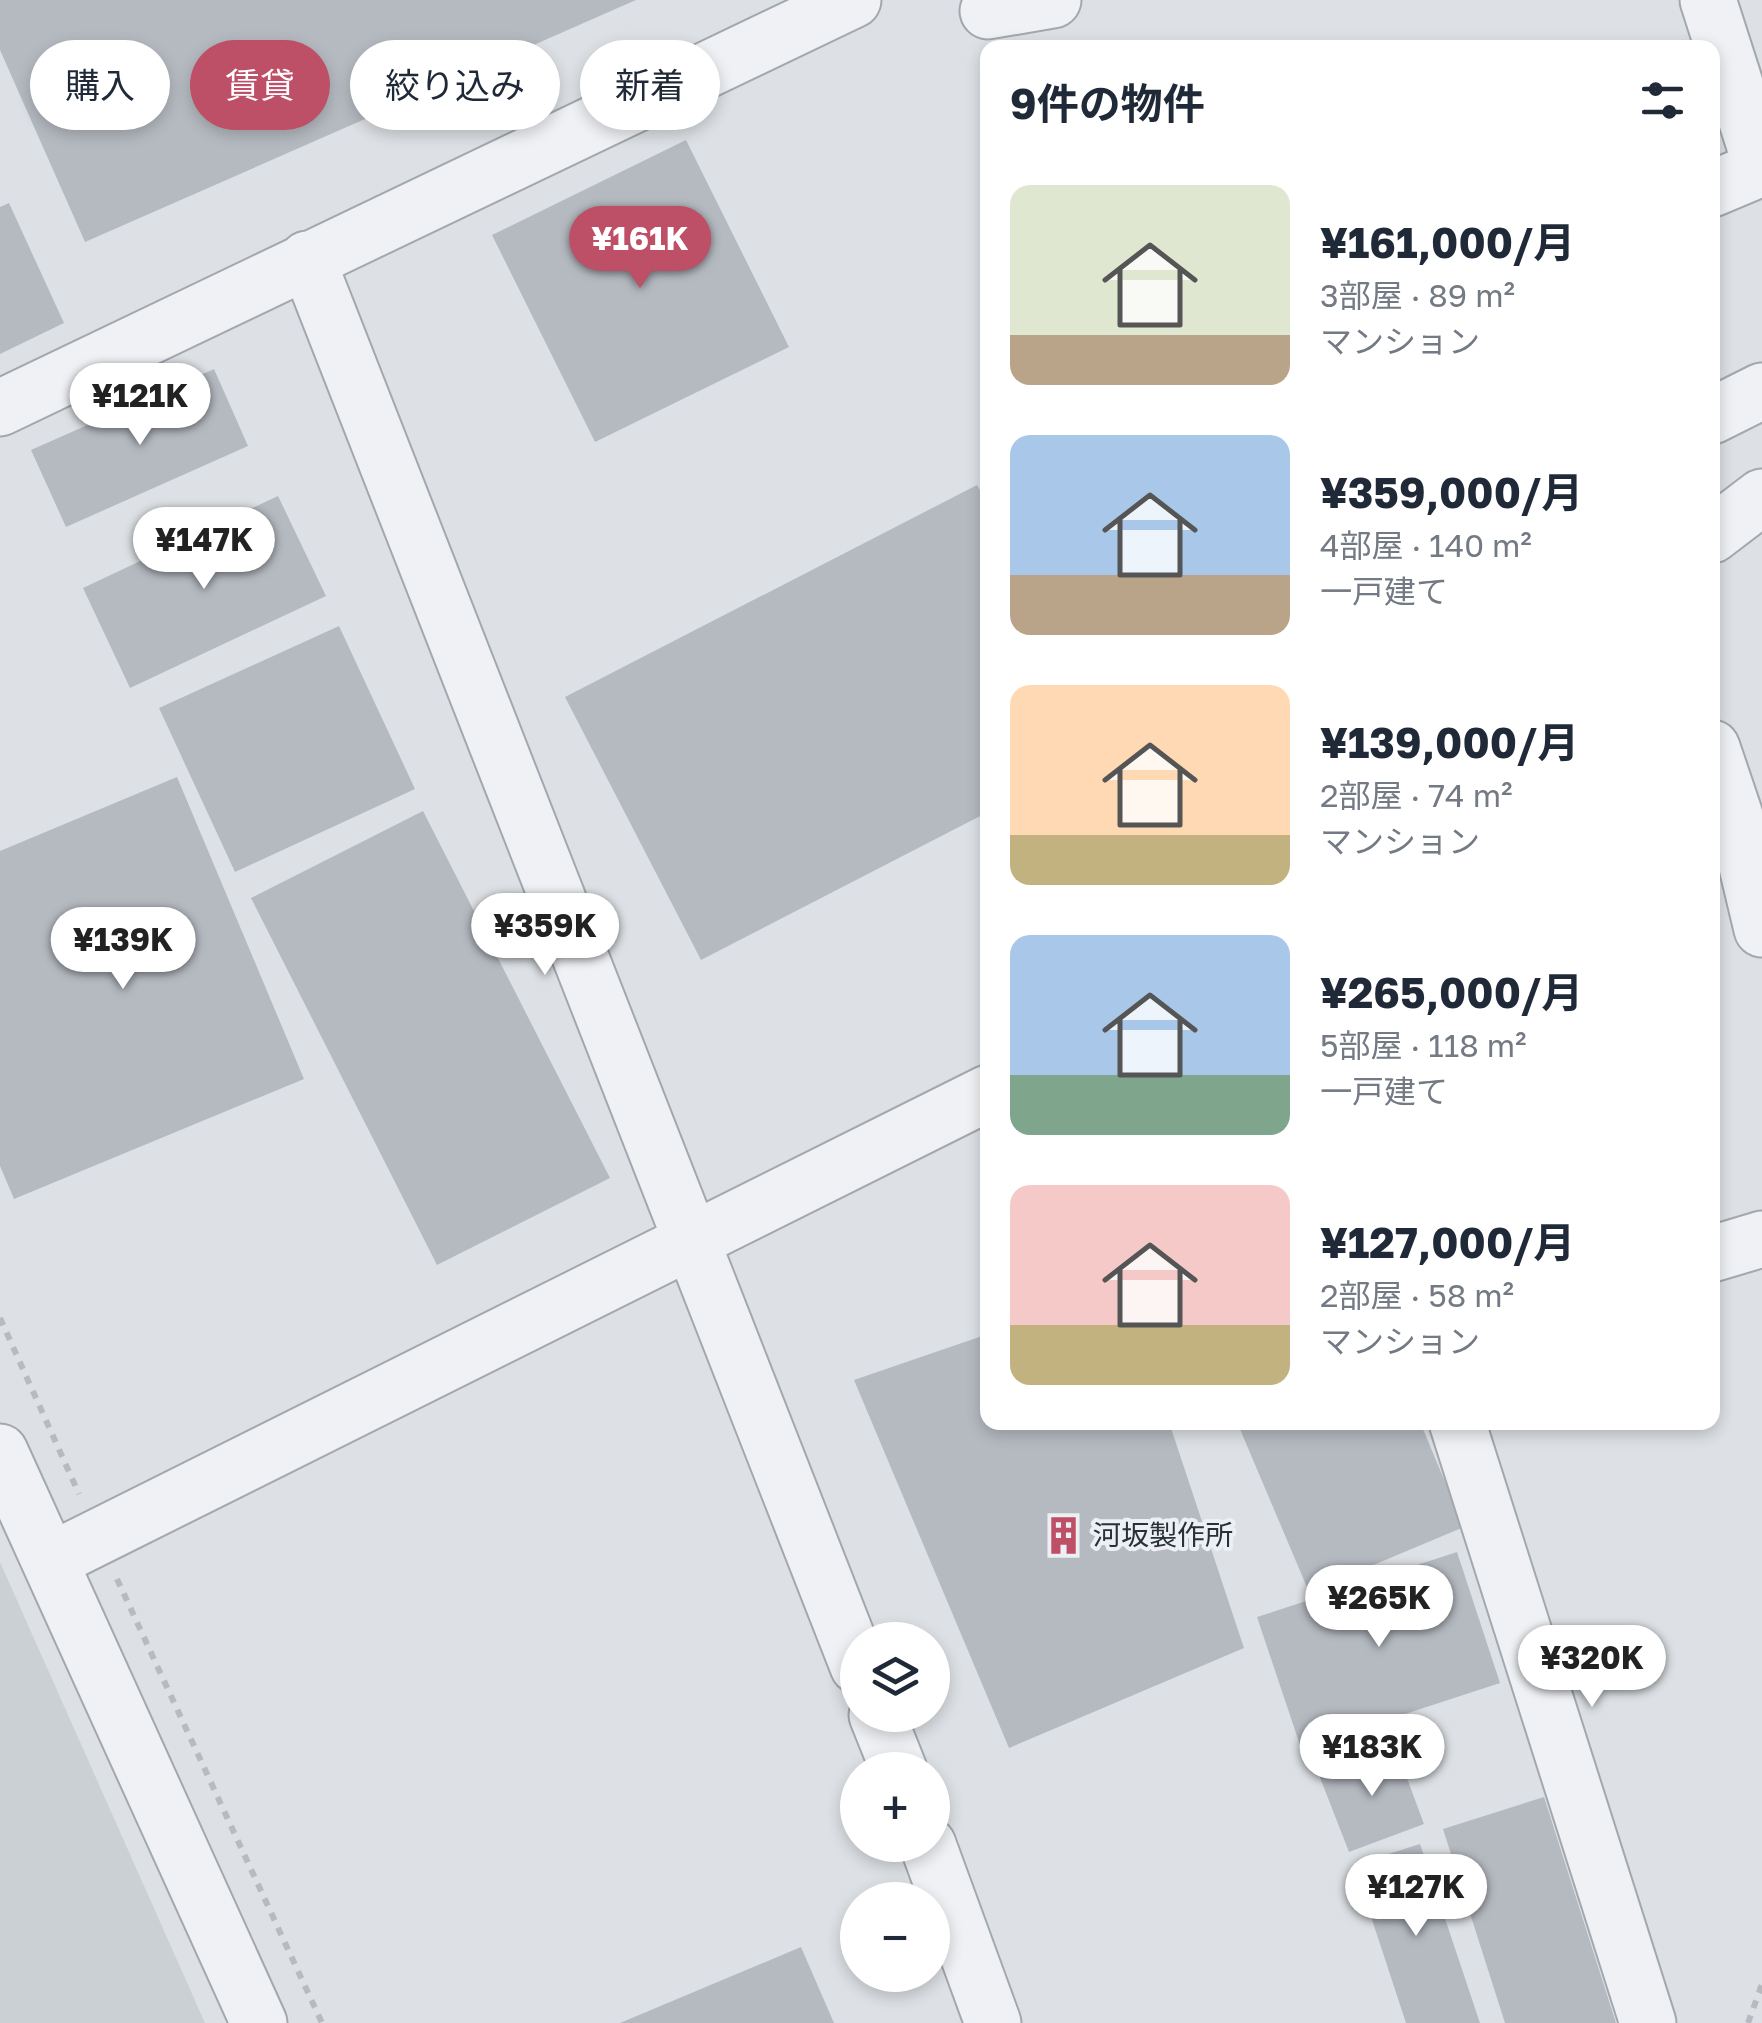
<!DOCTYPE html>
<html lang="ja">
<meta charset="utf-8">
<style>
body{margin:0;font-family:"Golos Text","Noto Sans JP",sans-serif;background:#f6f6f7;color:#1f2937;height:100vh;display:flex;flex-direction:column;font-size:38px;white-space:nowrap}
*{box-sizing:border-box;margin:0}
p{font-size:32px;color:#747a83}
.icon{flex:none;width:55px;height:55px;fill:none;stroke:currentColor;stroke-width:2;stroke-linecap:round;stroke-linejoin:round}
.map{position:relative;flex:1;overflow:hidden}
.drawer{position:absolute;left:980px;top:40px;width:740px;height:1390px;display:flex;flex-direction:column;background:#fff;border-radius:20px;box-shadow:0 5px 15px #0003}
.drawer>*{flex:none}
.banner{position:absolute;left:30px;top:40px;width:800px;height:90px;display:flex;gap:20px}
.tools{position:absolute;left:840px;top:1622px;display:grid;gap:20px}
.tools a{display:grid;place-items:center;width:110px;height:110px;border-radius:50%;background:#fff;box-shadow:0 5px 15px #0003;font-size:50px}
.price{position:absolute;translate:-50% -85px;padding:0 22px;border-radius:35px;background:#fff;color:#222;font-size:32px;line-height:65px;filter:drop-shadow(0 2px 5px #0008)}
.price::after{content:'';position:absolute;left:50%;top:60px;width:30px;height:22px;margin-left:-15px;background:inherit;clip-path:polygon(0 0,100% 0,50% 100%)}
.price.selected{background:#bd4f66;color:#fff}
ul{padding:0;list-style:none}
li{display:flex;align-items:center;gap:30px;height:250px;padding:0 30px}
li span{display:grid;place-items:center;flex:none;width:280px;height:200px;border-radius:20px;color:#555}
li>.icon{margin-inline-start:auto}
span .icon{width:120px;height:120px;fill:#fffc;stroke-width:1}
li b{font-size:42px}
h2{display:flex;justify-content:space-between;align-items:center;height:120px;padding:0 30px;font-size:42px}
.chip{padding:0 35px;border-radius:45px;background:#fff;box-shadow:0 5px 15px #0003;font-size:35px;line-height:90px}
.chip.selected{background:#bd4f66;color:#fff}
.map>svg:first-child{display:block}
</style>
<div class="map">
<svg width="1762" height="2023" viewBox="0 0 1762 2023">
<rect width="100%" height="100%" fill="#dde1e5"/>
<!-- built -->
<path fill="#cbd0d5" d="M0,1562L205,2023H0Z"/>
<!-- building -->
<path fill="#b5bac1" d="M0,0H636L85,242L0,50Z
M686,140L789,347L595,442L492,235Z
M9,203L64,323L0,354V207Z
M214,369L248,446L66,527L31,450Z
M977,485L988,505V812L701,960L565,697Z
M278,496L326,596L130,688L83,588Z
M339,626L415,789L235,872L159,708Z
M177,777L304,1079L14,1199L0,1166V851Z
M423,811L610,1178L437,1265L251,898Z
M988,1334V1422H1169L1244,1648L1009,1748L854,1380Z
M1237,1422H1420L1464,1527L1309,1592Z
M1457,1552L1500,1683L1301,1748L1257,1617Z
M1395,1746L1424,1824L1349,1852L1319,1775Z
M1544,1797L1616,2023H1505L1443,1829Z
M1420,1844L1480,2023H1406L1354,1865Z
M801,1947L834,2023H620Z"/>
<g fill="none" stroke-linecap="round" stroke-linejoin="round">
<defs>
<path id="minor" d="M1708,0L1762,168
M988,11L1053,0
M1712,189L1762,168
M307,259L858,1666
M0,408L853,0
M1712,416L1762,391
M1712,535L1762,497
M1712,748L1735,816L1762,929
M1712,1254L1762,1239
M1457,1422L1648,2023
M0,1452L259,2023
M50,1561L988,1093
M877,1715L899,1770
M928,1845L993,2023"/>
</defs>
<!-- minor casing -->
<use href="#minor" stroke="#a3a8ae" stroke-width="59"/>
<!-- path -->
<path stroke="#b7bbc0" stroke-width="6" stroke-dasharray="8 8" stroke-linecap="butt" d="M0,1318L79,1494
M117,1579L322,2023
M1748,2023L1762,1984"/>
<!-- minor -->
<use href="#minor" stroke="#eff1f4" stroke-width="55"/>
</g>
<!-- icons -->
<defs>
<symbol id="building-bare" viewBox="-9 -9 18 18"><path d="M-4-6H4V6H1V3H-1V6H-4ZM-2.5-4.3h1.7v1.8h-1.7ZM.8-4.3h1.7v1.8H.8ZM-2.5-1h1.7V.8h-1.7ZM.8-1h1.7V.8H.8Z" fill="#bd4f66" stroke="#eceff3" stroke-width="2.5" paint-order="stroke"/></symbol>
</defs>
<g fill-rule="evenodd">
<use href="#building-bare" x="1036" y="1508" width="55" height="55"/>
</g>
<g text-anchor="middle" stroke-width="8" stroke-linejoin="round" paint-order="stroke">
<!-- poi labels -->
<g font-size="28" fill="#283039" stroke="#eceff3" text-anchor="start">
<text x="1093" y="1545">河坂製作所</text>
</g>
</g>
</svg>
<div class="tools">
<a><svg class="icon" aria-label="layers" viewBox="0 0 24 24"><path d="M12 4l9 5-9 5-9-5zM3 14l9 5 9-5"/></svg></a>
<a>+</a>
<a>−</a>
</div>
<b class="price selected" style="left:640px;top:291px">¥161K</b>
<b class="price" style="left:140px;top:448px">¥121K</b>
<b class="price" style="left:204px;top:592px">¥147K</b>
<b class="price" style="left:545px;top:978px">¥359K</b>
<b class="price" style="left:123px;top:992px">¥139K</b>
<b class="price" style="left:1379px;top:1650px">¥265K</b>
<b class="price" style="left:1592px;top:1710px">¥320K</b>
<b class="price" style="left:1372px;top:1799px">¥183K</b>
<b class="price" style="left:1416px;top:1939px">¥127K</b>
<div class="banner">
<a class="chip">購入</a>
<a class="chip selected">賃貸</a>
<a class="chip">絞り込み</a>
<a class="chip">新着</a>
</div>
<section class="drawer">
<h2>9件の物件<svg class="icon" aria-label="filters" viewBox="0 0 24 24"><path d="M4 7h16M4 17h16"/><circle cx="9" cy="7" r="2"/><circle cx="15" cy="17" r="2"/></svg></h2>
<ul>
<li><span style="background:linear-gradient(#dfe7d0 75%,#b9a48a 0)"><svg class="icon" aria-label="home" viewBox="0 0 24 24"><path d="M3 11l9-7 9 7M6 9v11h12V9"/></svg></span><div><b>¥161,000/月</b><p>3部屋 · 89 m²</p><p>マンション</p></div></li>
<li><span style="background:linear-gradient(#a9c7e8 70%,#b9a48a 0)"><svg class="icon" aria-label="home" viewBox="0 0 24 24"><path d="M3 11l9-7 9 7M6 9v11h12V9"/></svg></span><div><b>¥359,000/月</b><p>4部屋 · 140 m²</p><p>一戸建て</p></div></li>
<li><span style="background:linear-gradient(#ffd9b3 75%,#c2b280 0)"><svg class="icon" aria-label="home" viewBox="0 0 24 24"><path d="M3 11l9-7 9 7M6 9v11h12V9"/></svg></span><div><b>¥139,000/月</b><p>2部屋 · 74 m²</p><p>マンション</p></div></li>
<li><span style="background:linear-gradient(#a9c7e8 70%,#7fa58c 0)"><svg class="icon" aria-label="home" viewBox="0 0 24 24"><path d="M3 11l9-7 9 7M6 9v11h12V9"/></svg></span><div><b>¥265,000/月</b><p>5部屋 · 118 m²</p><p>一戸建て</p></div></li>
<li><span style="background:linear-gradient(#f6c9c9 70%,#c2b280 0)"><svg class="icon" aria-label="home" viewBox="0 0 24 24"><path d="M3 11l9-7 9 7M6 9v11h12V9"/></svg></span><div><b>¥127,000/月</b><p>2部屋 · 58 m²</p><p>マンション</p></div></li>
</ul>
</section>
</div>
